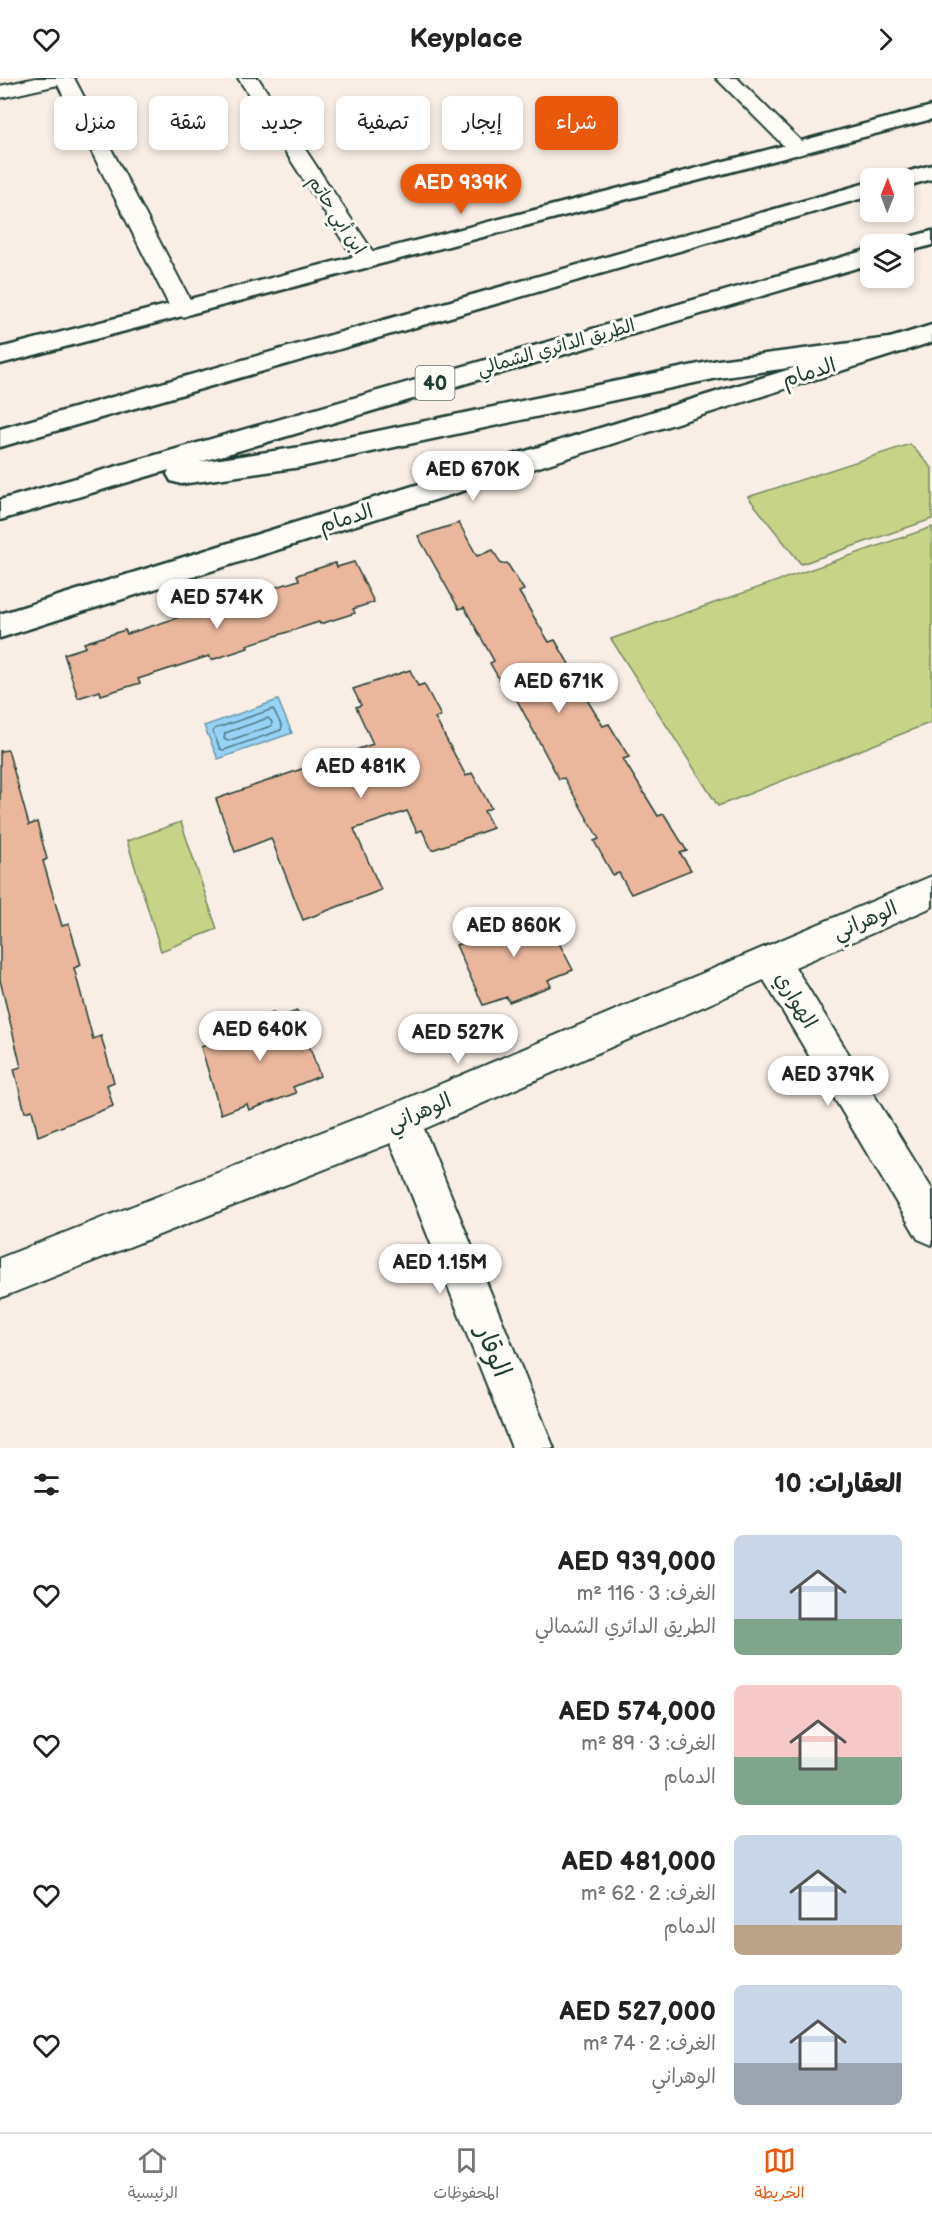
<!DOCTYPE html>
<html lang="ar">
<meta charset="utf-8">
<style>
body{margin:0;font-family:"Balsamiq Sans","Playpen Sans Arabic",sans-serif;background:#f6f6f6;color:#222;direction:rtl;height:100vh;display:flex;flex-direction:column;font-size:22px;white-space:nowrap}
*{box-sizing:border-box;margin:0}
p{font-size:20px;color:#767676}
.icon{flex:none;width:33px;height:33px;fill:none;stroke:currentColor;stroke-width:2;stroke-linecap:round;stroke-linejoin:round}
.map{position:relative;height:1370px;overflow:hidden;direction:ltr}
.side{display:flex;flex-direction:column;background:#fff;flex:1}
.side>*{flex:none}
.guide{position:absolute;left:18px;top:18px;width:600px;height:54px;direction:rtl;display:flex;gap:12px}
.needle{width:39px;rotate:1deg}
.controls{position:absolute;left:860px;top:90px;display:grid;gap:12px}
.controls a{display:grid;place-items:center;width:54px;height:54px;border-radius:9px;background:#fff;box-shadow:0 3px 9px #0003;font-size:30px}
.price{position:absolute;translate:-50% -51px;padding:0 14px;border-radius:21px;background:#fff;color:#222;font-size:20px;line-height:39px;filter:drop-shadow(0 2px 3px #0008)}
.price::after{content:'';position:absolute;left:50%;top:36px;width:18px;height:14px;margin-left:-9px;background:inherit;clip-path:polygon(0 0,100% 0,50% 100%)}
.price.on{background:#ea580c;color:#fff}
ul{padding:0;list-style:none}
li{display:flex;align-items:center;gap:18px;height:150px;padding:0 30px}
li span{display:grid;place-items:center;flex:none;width:168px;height:120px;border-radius:9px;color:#555}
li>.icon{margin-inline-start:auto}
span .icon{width:72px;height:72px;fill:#fffc;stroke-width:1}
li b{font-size:26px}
h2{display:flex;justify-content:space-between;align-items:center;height:72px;padding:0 30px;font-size:26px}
.chip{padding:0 21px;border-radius:9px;background:#fff;box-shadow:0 3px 9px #0003;font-size:21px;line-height:54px}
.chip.on{background:#ea580c;color:#fff}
header{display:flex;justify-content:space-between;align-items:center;height:78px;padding:0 30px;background:#fff;font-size:27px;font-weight:700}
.tabs{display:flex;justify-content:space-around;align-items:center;height:84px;border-top:2px solid #e0e0e0;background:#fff;font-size:16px;color:#767676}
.tabs a{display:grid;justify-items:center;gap:3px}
.tabs .on{color:#ea580c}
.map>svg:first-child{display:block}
</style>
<header><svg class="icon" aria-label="forward" viewBox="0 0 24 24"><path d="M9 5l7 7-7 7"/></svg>Keyplace<svg class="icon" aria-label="heart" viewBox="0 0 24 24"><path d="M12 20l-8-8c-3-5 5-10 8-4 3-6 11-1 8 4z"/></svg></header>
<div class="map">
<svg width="932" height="1370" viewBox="0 0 932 1370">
<rect width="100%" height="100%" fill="#f9eee5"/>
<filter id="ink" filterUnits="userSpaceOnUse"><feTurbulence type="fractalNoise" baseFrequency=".0167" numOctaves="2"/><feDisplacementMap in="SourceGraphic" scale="12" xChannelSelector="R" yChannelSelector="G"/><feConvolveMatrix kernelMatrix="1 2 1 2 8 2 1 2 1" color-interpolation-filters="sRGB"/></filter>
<g filter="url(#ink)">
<!-- green -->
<path fill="#c7d387" stroke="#73885e" stroke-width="1.5" d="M910,366L932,390V441L801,486L748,419Z
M932,449V644L718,728L611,561Z
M181,744L217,851L161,873L127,763Z"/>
<!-- water -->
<path fill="#97d3f7" stroke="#6797a9" stroke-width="1.5" d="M278,622L292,655L218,681L204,648Z"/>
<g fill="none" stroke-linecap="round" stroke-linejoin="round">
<!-- shore -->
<path stroke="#4f7982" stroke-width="1.5" d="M273,631L282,648L281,652L224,672L220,671L213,654L214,651Z
M268,640L272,644L271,648L228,663L224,661L225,655Z"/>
</g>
<!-- building -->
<path fill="#eab79c" stroke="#1f3d34" stroke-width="1.5" d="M459,445L477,478L493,472L501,486L507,485L524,512L519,514L549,564L555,562L573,593L570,594L603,648L609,646L629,679L623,681L658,738L664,736L687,773L680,775L691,792L631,816L619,795L613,797L594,763L599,761L564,700L559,701L511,611L506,613L490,585L494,583L464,529L459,531L418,458Z
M354,484L374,524L353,531L355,535L320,546L319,544L247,567L248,570L211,582L209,578L138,601L140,605L101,617L100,613L78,620L64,576L86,569L84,565L125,552L127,556L192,535L190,531L230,519L232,523L299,502L297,497L335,485L337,489Z
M410,592L418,608L424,606L441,638L435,640L466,698L472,695L491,730L484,733L493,750L432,772L422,752L417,754L407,733L354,751L381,812L303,842L271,760L235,774L216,721L373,666L356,629L361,627L353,611Z
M8,672L29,747L37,744L47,781L43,783L62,848L69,846L81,887L74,890L93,961L101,958L114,1004L107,1007L113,1028L38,1058L32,1032L25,1034L14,991L21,989L0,902V673Z
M543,834L573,892L548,902L551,908L509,924L507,919L483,927L456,867L479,859L476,852L521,835L523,841Z
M297,933L320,998L293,1009L296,1015L249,1032L247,1026L221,1036L201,969L226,960L224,953L273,935L276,941Z"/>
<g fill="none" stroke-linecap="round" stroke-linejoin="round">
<defs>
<path id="street" d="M36,0H74L195,231L191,236L183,239L175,236L171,231L58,7L0,20V8Z
M238,0H258L379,183L375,188L367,190L359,188Z
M716,0H737L805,67L809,71L805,75L798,77L791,75Z
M932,798V829L795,889L932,1111V1167L918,1161L764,902L424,1051L554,1370H512L391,1065L0,1220V1180L396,1025Z"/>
<path id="secondary" d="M932,28V41L0,286V270L790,66Z
M932,247V264L0,560V536Z"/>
<path id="highway" d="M932,87V101L903,109V100H893L895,97Z
M870,104V118L0,369V351Z
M932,153V167L903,175V166H892L895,163Z
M870,171V186L200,384L301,369L718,282L897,259L906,261L910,267L906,273L718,300L301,389L181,406L171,403L167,396L169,392L0,442V422Z"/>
</defs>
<!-- street casing -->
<use href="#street" stroke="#1f3d34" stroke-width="4"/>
<!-- secondary casing -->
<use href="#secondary" stroke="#1f3d34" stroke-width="5"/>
<!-- highway casing -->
<use href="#highway" stroke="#1f3d34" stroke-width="5"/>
<!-- street -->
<use href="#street" fill="#fdfcf7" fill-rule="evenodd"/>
<!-- secondary -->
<use href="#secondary" fill="#fdfcf7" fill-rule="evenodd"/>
<!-- highway -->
<use href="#highway" fill="#fdfcf7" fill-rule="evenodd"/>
</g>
</g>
<g text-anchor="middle" stroke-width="6" stroke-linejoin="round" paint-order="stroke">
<!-- far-street labels -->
<g font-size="18" fill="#1f3d34" stroke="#fdfcf7">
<text transform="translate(337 137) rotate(57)" y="6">ابن أبي حاتم</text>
<text transform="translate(556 269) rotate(-16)" y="6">الطريق الدائري الشمالي</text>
</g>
<!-- shield labels -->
<rect fill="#fdfcf7" stroke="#62766e" stroke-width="1.5" x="415.5" y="288" width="39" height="34" rx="4.5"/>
<g font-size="20" font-weight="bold" fill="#1f3d34">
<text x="435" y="312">40</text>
</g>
<!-- street labels -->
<g font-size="21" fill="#1f3d34" stroke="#fdfcf7">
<text transform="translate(809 294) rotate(-17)" y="7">الدمام</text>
<text transform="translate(346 440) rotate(-17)" y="7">الدمام</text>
<text transform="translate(865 842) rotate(-23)" y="7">الوهراني</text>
<text transform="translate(796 922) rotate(59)" y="7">الهواري</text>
<text transform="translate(419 1034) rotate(-23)" y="7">الوهراني</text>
</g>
<!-- near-street labels -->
<g font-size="26" fill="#1f3d34" stroke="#fdfcf7">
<text transform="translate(494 1273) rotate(68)" y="9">الوقار</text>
</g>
</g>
</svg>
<div class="controls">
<a><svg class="needle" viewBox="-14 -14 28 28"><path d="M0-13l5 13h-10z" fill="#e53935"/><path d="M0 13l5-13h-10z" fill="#767676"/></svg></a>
<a><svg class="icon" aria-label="layers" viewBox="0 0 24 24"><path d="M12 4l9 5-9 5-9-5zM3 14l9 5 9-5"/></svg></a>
</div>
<b class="price on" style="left:461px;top:137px">AED 939K</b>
<b class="price" style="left:473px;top:424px">AED 670K</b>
<b class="price" style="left:217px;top:552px">AED 574K</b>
<b class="price" style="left:559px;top:636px">AED 671K</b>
<b class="price" style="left:361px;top:721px">AED 481K</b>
<b class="price" style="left:514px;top:880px">AED 860K</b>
<b class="price" style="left:260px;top:984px">AED 640K</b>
<b class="price" style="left:458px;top:987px">AED 527K</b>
<b class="price" style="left:828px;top:1029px">AED 379K</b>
<b class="price" style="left:440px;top:1217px">AED 1.15M</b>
<div class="guide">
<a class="chip on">شراء</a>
<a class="chip">إيجار</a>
<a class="chip">تصفية</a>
<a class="chip">جديد</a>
<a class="chip">شقة</a>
<a class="chip">منزل</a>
</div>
</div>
<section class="side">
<h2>العقارات: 10<svg class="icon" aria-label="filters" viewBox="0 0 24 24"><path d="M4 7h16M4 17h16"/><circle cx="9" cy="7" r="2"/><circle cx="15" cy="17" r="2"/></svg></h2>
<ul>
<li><span style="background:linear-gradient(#c9d6e8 70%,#7fa58c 0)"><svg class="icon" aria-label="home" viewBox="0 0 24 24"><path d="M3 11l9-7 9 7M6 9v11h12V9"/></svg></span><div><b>AED 939,000</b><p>الغرف: 3 · 116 m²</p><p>الطريق الدائري الشمالي</p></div><svg class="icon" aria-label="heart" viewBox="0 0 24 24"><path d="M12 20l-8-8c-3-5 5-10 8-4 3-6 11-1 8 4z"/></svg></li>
<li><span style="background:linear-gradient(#f6c9c9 60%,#7fa58c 0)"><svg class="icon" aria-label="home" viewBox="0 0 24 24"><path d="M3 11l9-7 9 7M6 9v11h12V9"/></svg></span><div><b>AED 574,000</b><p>الغرف: 3 · 89 m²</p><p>الدمام</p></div><svg class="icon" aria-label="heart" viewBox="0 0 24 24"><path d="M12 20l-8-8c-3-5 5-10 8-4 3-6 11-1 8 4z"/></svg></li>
<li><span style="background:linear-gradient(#c9d6e8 75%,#b9a48a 0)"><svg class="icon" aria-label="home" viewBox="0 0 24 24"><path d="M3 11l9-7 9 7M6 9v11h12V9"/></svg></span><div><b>AED 481,000</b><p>الغرف: 2 · 62 m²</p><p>الدمام</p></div><svg class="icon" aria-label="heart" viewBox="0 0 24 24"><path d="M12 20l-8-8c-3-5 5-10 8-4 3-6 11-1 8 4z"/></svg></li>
<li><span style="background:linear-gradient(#c9d6e8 65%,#9aa5b1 0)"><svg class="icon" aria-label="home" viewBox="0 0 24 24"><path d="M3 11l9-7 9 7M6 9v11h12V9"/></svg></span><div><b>AED 527,000</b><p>الغرف: 2 · 74 m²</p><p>الوهراني</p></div><svg class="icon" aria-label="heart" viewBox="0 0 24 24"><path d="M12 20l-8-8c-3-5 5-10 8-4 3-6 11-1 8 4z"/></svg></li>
</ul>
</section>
<nav class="tabs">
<a class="on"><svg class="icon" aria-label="map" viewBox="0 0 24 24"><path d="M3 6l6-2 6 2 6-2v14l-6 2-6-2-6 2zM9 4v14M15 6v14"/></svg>الخريطة</a>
<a><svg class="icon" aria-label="saved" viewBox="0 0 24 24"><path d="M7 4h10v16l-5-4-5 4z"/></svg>المحفوظات</a>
<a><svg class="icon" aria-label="home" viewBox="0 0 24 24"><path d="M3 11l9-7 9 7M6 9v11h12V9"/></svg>الرئيسية</a>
</nav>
